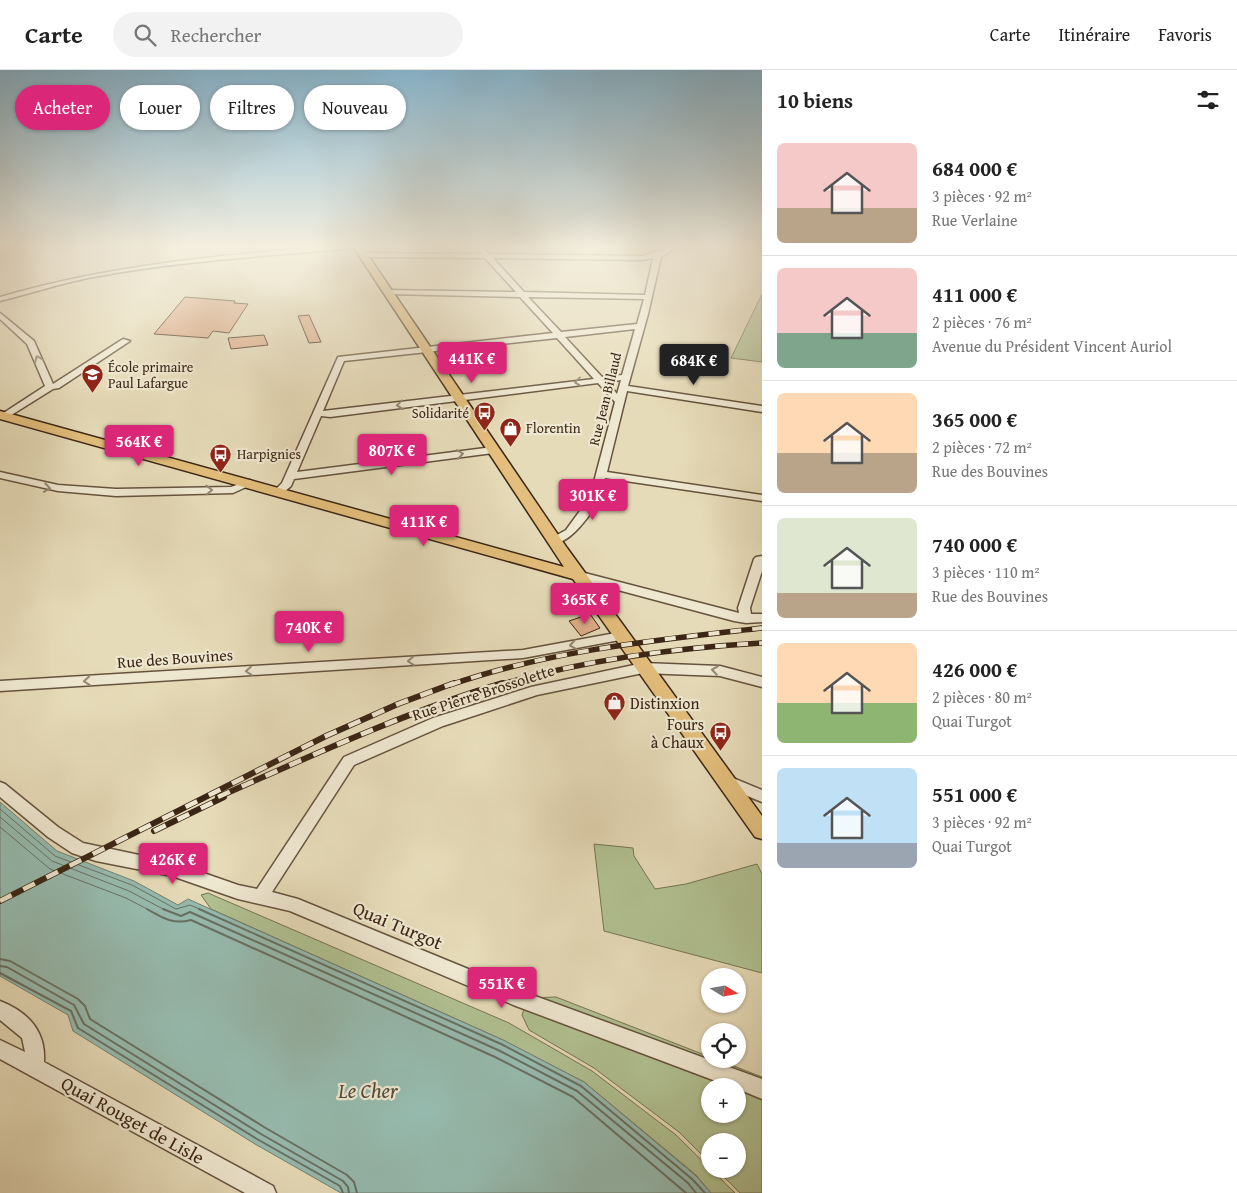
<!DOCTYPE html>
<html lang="fr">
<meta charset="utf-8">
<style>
body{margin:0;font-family:"Gentium Book Plus",serif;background:#f2f2f2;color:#222;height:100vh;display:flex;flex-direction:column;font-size:19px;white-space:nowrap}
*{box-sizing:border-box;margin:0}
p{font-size:16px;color:#767676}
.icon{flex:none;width:28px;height:28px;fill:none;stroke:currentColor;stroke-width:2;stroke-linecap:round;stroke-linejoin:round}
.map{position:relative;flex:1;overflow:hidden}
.drawer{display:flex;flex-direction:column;background:#fff;width:475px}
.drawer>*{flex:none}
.guide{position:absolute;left:15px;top:15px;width:475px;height:45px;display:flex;gap:10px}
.needle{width:32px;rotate:101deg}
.fabs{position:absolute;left:701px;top:898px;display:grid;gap:10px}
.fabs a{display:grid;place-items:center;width:45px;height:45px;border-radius:50%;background:#fff;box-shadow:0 1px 4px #0004;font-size:25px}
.price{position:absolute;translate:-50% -42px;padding:0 11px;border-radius:5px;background:#db2777;color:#fff;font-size:16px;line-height:32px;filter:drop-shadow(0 1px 2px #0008)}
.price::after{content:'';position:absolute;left:50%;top:30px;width:15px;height:11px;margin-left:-8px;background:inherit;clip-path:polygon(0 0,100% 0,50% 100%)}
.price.on{background:#222;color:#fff}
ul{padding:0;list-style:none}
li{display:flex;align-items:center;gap:15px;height:125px;padding:0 15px}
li+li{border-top:1px solid #e0e0e0}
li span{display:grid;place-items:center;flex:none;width:140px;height:100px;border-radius:8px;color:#555}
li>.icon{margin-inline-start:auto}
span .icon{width:60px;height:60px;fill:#fffc;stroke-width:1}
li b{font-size:21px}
h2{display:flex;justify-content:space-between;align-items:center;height:60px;padding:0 15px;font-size:21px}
.chip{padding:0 18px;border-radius:22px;background:#fff;box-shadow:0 1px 4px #0004;font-size:18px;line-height:45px}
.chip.on{background:#db2777;color:#fff}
header{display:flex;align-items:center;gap:30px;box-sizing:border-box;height:70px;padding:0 25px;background:#fff;border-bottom:1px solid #e0e0e0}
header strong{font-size:24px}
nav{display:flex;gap:28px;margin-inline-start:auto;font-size:18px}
.search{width:350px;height:45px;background:#f2f2f2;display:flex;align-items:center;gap:12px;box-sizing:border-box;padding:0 18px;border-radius:28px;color:#767676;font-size:19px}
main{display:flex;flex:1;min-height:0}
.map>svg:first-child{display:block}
</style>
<header>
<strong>Carte</strong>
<div class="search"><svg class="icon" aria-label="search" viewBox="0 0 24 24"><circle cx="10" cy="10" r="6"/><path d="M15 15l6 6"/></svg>Rechercher</div>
<nav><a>Carte</a><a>Itinéraire</a><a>Favoris</a></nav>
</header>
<main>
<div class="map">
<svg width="762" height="1123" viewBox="0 0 762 1123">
<rect width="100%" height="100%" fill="#e6dbb8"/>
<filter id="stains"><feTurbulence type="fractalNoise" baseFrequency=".004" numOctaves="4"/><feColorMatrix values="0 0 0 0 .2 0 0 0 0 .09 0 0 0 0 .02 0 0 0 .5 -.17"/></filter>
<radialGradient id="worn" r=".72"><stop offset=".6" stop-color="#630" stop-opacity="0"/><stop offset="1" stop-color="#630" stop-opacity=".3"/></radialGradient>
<!-- green -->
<path fill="#b1c192" stroke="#767454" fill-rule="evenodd" d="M762,224V292L731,288Z
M594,774L633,778L634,786L655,819L686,814L757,794L762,804V903L604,861Z
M208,823L509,953L592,1001L676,1065L735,1123H711L696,1105L584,1012L503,970L211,839L201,825Z
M556,927L710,987V989H716L762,1007V1123H740L716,1099H738V1071H710V1093L679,1062L594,998L529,960L522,945L528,928ZM710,1016H738V1044H710Z"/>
<!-- water -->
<path fill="#96bbaf" stroke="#727f71" d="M0,732L57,781L134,811L178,835L188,829L503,970L584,1012L696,1106L711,1123H341L255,1074L73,961L68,945L0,906Z"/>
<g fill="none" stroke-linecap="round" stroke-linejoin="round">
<!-- shore-far1 -->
<path stroke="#687062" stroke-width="1" d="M0,739L55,786L132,815L176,839L190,835L202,840
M0,747L52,791L129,821L165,840
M0,757L50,799L126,828L149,840"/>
<!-- shore -->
<path stroke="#687062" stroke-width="2" d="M147,839C163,848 173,855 191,850L495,987L573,1027L686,1123
M163,839L181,846L190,842L498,980L577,1021L688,1113L696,1123
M199,839L501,974L581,1016L692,1109L705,1123
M0,889L10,891L78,929L85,936L90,949L264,1057L347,1105L354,1112L357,1123
M0,896L7,897L74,935L84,954L261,1064L343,1111L348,1117L349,1123
M0,903L71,941L78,958L257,1069L340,1116L343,1123"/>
</g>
<!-- building -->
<path fill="#e1af8a" stroke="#3b2615" d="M185,227L235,231L234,233L248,234L229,263L213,261L208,268L154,264Z
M309,245L321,272L309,273L298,246Z
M264,265L268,275L231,279L228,268Z
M590,544L600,558L581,566L569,551Z"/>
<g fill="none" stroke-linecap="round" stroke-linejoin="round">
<defs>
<path id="minor" d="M342,175L359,176L356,178C267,186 176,191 88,208C58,214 29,224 0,231V227C112,194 226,185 342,175Z
M474,175H481L489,184L642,186L658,181L661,182L671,175H679L665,185L661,187L648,244L628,316L762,336V342L627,321L607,402L762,425V431L605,408C604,414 603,421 600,427C594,441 568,478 550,473L548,471L550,469L566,460L590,427L615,332L598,313L330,347L321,346L297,402L493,377L498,380L493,383L294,409L291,416L283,423H275L274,421L282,413L338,287L553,263L520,227L387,224L383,222L387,220L516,222L485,188L362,187L359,185L362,183L482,184ZM493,188L642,190L653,188L645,225L524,222ZM528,227L644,229L637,254L561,262ZM635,259L622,305L602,307L565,267ZM557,268L594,309L323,341L344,291ZM621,310L617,324L607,312Z
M0,243L34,271L53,314L123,269L130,271L59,318L53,319L5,349L2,348V344L45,316L27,274L0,249Z
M0,402L58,415L116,419L231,417L250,410L255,413L233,423L116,426L58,421L0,408Z
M762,486V501L750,538L751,544H762V552L746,553L734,551L573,508L571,505L577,501L739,543L738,538L754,489L756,487Z
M621,562L627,566L625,569L523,588L0,621V611L523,580Z
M643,593L720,596L762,607V617L720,606L643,603L537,625L443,656L354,695L272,822L298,829L524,922L762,1009V1029L738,1019V1016H729L516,936L290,841L238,829L172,806L96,791L72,783L48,767L0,727V712L5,714L58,757L83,773L172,792L238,815L257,819L344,687L433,648L531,617Z
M728,706L762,720V732L723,716L721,712L723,708Z
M0,931C28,942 46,961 44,992L273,1116L276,1123H245L0,989V970L25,982L22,968L0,950Z"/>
<path id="major" d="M352,175H361L567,478L762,746V769L755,767L573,509L0,349V341L564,497Z"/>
</defs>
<!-- minor casing -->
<use href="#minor" stroke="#66533e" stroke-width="3"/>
<!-- major casing -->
<use href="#major" stroke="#3b2615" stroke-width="3"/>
<!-- minor -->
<use href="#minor" fill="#efe8d1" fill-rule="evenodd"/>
<!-- major -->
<use href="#major" fill="#e3be7c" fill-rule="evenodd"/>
<defs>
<path id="rail-far1" d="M450,615C551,580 657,570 762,558
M499,615C585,590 673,578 762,573"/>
<path id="rail" d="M218,727C311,686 405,642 503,613
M154,761L224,727
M0,831L326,666L398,634L454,613"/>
</defs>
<!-- rail-far1 casing -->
<use href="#rail-far1" stroke="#3b2615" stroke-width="5.5"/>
<!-- rail casing -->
<use href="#rail" stroke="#3b2615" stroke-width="6"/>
<!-- rail-far1 -->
<use href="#rail-far1" stroke="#efe8d1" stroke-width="4" stroke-dasharray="11" stroke-linecap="butt"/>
<!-- rail -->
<use href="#rail" stroke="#efe8d1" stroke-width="4.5" stroke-dasharray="13" stroke-linecap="butt"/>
</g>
<!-- one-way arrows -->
<defs><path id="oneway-chevron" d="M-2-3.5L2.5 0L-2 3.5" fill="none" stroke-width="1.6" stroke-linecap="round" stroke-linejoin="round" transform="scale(1.25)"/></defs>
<g stroke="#958773">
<use href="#oneway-chevron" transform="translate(38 289) rotate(-114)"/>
<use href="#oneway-chevron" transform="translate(578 312) rotate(173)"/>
<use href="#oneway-chevron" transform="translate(400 335) rotate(173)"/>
<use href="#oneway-chevron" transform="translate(460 384) rotate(-8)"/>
<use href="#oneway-chevron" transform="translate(47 418) rotate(9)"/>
<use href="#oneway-chevron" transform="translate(209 420) rotate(-1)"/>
<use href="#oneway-chevron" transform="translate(573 575) rotate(170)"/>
<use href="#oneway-chevron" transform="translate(411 591) rotate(176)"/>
<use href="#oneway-chevron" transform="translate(715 600) rotate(-171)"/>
<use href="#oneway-chevron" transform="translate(249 601) rotate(176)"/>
<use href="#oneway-chevron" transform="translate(87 611) rotate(176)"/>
</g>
<!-- sky -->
<linearGradient id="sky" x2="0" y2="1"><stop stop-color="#87b7d1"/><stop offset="0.53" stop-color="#f4efdf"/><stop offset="1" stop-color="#f4efdf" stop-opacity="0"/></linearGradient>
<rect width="762" height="332" fill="url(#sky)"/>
<!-- icons -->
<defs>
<symbol id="school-pin" viewBox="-11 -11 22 30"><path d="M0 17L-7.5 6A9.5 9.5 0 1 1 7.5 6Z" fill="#8f2418" stroke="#efe8d1"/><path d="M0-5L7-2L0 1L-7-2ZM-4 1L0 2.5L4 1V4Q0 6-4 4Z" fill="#fff"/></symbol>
<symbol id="bus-pin" viewBox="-11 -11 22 30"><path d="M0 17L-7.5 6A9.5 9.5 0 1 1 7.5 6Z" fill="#8f2418" stroke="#efe8d1"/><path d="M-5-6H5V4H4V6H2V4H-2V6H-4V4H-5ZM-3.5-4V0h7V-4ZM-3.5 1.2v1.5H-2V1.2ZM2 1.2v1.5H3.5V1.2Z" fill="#fff"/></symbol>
<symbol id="shop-pin" viewBox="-11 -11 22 30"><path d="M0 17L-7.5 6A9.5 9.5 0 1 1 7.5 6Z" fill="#8f2418" stroke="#efe8d1"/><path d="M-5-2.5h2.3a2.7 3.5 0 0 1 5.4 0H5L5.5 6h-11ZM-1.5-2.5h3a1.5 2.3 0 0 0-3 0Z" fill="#fff"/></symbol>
</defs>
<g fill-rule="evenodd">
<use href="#school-pin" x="80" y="292" width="25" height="34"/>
<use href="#bus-pin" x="472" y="330" width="25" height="34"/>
<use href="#shop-pin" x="498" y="346" width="25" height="34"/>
<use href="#bus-pin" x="208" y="372" width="25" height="34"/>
<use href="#shop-pin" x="602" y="620" width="25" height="34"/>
<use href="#bus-pin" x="708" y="650" width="25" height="34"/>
</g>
<g text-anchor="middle" stroke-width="4.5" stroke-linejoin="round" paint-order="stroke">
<!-- far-poi labels -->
<g font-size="14" fill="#3b2615" stroke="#efe8d1" text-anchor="start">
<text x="108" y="302">École primaire<tspan x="108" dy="16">Paul Lafargue</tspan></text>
<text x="469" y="348" text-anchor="end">Solidarité</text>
<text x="526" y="363">Florentin</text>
<text x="237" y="389">Harpignies</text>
</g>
<!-- far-street labels -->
<g font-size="14" fill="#3b2615" stroke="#efe8d1">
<text transform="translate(605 329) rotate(-76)" y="5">Rue Jean Billaud</text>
</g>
<!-- street labels -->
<g font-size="16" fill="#3b2615" stroke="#efe8d1">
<text transform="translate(175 588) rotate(-4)" y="6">Rue des Bouvines</text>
<text transform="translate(483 622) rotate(-18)" y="6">Rue Pierre Brossolette</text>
</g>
<!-- poi labels -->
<g font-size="16" fill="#3b2615" stroke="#efe8d1" text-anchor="start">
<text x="630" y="639">Distinxion</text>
<text x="704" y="660" text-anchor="end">Fours<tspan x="704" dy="18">à Chaux</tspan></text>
</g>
<!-- near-street labels -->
<g font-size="19" fill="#3b2615" stroke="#efe8d1">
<text transform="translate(398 855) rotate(23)" y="7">Quai Turgot</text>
<text transform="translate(133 1050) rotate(29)" y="7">Quai Rouget de Lisle</text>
</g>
<!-- near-water labels -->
<g font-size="21" font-style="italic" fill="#524b3c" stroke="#efe8d1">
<text x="368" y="1028">Le Cher</text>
</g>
</g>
<rect width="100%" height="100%" filter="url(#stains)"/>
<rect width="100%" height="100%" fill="url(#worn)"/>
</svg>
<div class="fabs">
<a><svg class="needle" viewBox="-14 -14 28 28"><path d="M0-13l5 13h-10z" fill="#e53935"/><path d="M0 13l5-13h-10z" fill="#767676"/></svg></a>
<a><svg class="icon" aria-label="locate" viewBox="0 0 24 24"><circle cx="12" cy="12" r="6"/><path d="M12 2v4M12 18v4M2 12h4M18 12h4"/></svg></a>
<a>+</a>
<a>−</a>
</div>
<b class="price" style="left:472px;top:314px">441K €</b>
<b class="price on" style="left:694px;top:316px">684K €</b>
<b class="price" style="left:139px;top:397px">564K €</b>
<b class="price" style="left:392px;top:406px">807K €</b>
<b class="price" style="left:593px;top:451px">301K €</b>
<b class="price" style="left:424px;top:477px">411K €</b>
<b class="price" style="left:585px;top:555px">365K €</b>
<b class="price" style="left:309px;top:583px">740K €</b>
<b class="price" style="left:173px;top:815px">426K €</b>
<b class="price" style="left:502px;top:939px">551K €</b>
<div class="guide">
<a class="chip on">Acheter</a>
<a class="chip">Louer</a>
<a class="chip">Filtres</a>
<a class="chip">Nouveau</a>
</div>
</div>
<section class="drawer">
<h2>10 biens<svg class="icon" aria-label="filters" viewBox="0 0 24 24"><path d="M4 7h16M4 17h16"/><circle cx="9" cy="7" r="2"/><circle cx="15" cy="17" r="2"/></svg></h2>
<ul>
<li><span style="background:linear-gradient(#f6c9c9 65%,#b9a48a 0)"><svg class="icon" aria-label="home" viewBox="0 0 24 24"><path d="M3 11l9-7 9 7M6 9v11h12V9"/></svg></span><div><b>684 000 €</b><p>3 pièces · 92 m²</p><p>Rue Verlaine</p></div></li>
<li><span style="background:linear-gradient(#f6c9c9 65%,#7fa58c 0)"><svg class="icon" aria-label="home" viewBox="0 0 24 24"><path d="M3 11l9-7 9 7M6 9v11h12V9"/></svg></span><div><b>411 000 €</b><p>2 pièces · 76 m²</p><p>Avenue du Président Vincent Auriol</p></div></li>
<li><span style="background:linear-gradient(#ffd9b3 60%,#b9a48a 0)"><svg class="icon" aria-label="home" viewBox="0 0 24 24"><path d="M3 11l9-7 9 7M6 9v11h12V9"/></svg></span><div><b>365 000 €</b><p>2 pièces · 72 m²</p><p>Rue des Bouvines</p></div></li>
<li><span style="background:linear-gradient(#dfe7d0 75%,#b9a48a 0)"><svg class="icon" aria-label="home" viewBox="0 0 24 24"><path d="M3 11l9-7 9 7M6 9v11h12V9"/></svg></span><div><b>740 000 €</b><p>3 pièces · 110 m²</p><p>Rue des Bouvines</p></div></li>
<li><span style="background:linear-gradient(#ffd9b3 60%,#8fb573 0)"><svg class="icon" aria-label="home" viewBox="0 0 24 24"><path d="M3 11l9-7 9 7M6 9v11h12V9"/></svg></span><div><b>426 000 €</b><p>2 pièces · 80 m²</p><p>Quai Turgot</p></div></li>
<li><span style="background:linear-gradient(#bfe0f5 75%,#9aa5b1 0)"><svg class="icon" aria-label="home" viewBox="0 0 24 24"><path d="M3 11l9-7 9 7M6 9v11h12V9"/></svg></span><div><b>551 000 €</b><p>3 pièces · 92 m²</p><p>Quai Turgot</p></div></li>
</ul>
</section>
</main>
